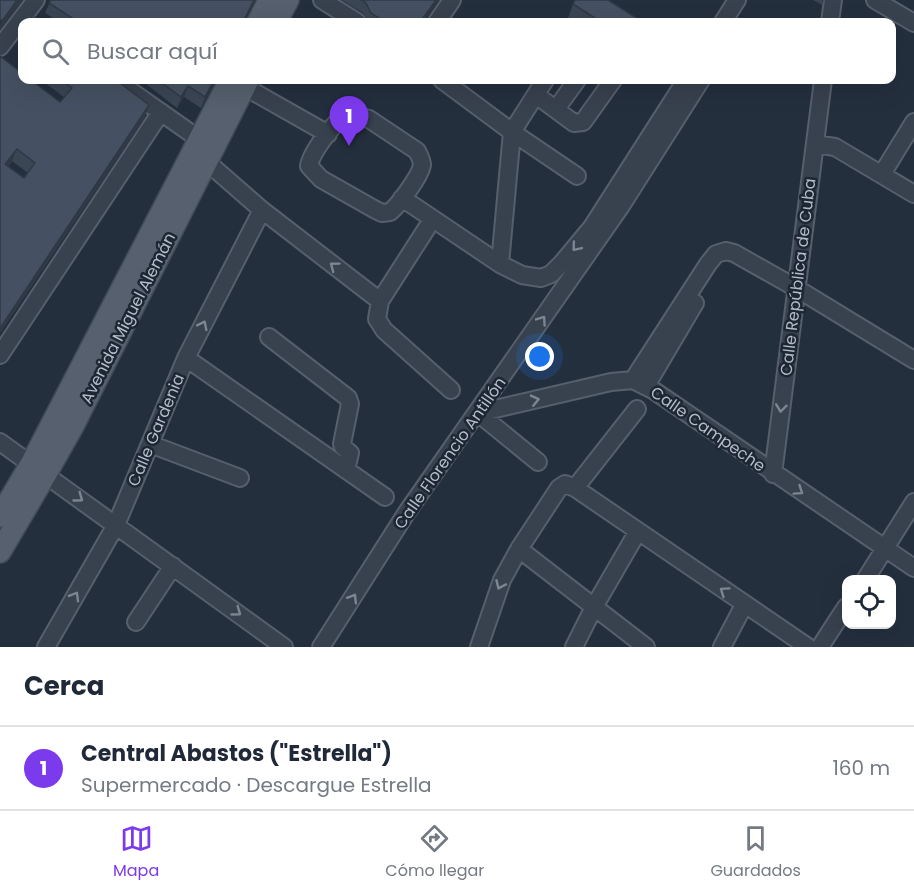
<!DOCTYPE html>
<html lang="es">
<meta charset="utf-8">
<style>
:root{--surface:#fff;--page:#f2f2f3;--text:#1f2937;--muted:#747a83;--line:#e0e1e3;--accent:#7c3aed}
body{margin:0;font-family:Poppins,sans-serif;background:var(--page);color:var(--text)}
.controls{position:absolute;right:18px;bottom:18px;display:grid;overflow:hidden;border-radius:12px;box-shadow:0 6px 24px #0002}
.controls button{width:54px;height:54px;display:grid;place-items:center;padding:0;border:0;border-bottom:2px solid var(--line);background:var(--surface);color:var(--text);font:30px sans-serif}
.you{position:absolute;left:540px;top:357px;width:21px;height:21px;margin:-15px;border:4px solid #fff;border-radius:50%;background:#1a73e8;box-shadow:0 0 0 9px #1a73e833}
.badge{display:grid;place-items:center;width:39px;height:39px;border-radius:50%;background:var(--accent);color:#fff;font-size:20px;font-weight:700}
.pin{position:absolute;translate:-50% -50px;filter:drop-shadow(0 2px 3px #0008)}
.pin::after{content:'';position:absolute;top:32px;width:21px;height:18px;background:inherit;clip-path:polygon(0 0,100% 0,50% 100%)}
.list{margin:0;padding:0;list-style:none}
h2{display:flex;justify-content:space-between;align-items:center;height:78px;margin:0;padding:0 24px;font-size:26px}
h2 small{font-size:20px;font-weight:400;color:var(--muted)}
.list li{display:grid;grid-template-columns:39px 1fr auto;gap:18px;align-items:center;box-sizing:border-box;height:84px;padding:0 24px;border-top:2px solid var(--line)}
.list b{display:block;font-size:22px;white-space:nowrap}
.list p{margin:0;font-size:20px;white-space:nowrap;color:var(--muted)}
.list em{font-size:20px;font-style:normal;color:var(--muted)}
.icon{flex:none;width:33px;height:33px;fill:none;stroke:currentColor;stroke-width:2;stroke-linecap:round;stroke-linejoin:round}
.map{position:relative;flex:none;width:914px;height:647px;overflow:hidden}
.search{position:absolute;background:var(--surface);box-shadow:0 6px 24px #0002;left:18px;right:18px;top:18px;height:66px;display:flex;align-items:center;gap:15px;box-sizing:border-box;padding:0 21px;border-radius:12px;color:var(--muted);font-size:22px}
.sheet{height:162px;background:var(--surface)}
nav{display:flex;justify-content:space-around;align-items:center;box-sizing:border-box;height:84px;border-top:2px solid var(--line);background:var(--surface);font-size:16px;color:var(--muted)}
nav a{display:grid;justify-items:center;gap:3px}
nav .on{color:var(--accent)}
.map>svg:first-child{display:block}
</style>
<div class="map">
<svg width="914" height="647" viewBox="0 0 914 647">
<rect width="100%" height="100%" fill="#242f3e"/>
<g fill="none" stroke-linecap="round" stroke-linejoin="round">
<defs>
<path id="minor" d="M 322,0 L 357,22
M 875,0 L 914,23
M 437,22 L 452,0
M 723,22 L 737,0
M 830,22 L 833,0
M 0,47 L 36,0
M 115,80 L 199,139
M 442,80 L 512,132 L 577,176
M 245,87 L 328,134
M 536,95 L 574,123 L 583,122 L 613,80
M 556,109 L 577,80
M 349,114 L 369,119 L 417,151 C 419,155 422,160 422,165 C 420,176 399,205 390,212 L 382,213 L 374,209 L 321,179 L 309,166 C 311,153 336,118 349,114 Z
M 815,144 L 835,147 L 914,194
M 199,155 L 262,210 L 380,301
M 882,174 L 914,122
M 402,198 L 500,264 L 522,275 L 541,278 L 551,274 L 562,263 L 592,227 L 686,80
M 432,220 L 380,301 L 377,319 L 384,330 L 451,390
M 726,251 L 734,253 L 796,288 L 914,360
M 500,264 L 512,132 L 545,80
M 269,337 L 348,398 L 350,404 L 342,444 L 343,447 L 350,453 L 346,470
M 0,355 L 161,112
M 186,358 L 385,497
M 633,380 L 708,264 L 716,254 L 726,251
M 646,386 L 695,303
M 478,413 L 611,382 L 633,380 L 653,390 L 914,568
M 478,413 L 538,462
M 0,442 L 284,647
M 150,444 L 240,478
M 773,474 L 823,80
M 575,488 L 637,409
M 519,549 L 646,647
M 865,580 L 914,502
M 136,622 L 173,566
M 46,647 L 116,525 L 186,358 L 262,210
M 321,647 L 407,512 L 621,206 L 701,80
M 479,647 L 502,580 L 519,549 L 559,488 L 565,484 L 575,488 L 808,647
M 574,647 L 594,607 L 638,531
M 722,647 L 744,605
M 820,647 L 846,607"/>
<path id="major" d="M 258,22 L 269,0
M 276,22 L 288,0
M 0,516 L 31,464 L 230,80
M 0,552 L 46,474 L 73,426 L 248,80"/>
</defs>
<use href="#minor" stroke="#565f6c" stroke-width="20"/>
<use href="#major" stroke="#414a57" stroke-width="24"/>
<use href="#minor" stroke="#38414e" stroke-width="16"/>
<use href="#major" stroke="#56606e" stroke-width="21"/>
</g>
<path fill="#3b4654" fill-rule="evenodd" d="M 51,0 L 256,0 L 244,22 L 59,22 L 45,13 Z
M 342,0 L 439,0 L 423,22 L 368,22 L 363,13 Z
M 813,0 L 824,0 L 822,5 Z
M 573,4 L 643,22 L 575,22 L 568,18 Z
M 0,56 L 60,102 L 64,97 L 41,80 L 116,80 L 145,117 L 0,333 ZM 12,161 L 28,173 L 24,178 L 8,167 Z
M 141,80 L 216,80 L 201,108 L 184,97 L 177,108 Z"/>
<path fill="#303945" d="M 17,0 L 23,0 L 0,30 L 0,25 L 2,21 Z
M 254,0 L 256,0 L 244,22 L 243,22 Z
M 436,0 L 439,0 L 423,22 L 420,22 Z
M 214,80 L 216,80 L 201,108 L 205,97 Z
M 188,86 L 184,97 L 177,108 L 181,97 Z
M 149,105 L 145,117 L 0,333 L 0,328 Z
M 17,149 L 12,161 L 1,177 L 5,164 Z"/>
<path fill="#455162" stroke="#303945" stroke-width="1.5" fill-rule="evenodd" d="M 0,0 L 17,0 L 2,21 L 0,19 Z
M 51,0 L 254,0 L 243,22 L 78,22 L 49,3 Z
M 361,0 L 436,0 L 420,22 L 385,22 L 371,13 L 366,3 Z
M 575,0 L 608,0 L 643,22 L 601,22 L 573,4 Z
M 35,17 L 42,22 L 30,22 Z
M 0,56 L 22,73 L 22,80 L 31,80 L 60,102 L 72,88 L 61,80 L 116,80 L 149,105 L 0,328 ZM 17,149 L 35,163 L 24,178 L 5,164 Z
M 158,80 L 214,80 L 205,97 L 188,86 L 181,97 Z"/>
<defs><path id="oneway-chevron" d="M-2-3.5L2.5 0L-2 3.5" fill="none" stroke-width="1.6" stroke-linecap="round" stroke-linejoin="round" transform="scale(1.5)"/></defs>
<g stroke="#7c8592">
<use href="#oneway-chevron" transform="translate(576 247) rotate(130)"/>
<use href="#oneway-chevron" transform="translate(334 266) rotate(-143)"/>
<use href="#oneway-chevron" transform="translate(542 320) rotate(-55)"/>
<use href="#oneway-chevron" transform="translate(203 325) rotate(-63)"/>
<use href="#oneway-chevron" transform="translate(535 400) rotate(-13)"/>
<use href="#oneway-chevron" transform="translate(781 408) rotate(97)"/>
<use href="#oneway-chevron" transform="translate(799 491) rotate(34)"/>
<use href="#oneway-chevron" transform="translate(79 498) rotate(36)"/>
<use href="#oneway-chevron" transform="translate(500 585) rotate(114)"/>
<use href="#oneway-chevron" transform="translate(724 591) rotate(-145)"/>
<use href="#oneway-chevron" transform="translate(75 596) rotate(-60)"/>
<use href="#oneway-chevron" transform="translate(353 598) rotate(-58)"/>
<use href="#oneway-chevron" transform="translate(237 612) rotate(36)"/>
</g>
<g text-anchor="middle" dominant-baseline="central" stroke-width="5" stroke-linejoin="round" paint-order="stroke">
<g font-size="16" fill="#b4bcc9" stroke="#1d2633">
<text transform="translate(798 277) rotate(-83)">Calle República de Cuba</text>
<text transform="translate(128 318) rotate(-63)">Avenida Miguel Alemán</text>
<text transform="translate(708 429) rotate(35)">Calle Campeche</text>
<text transform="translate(156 430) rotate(-67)">Calle Gardenia</text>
<text transform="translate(450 453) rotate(-55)">Calle Florencio Antillón</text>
</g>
</g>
</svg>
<div class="controls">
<button><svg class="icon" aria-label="locate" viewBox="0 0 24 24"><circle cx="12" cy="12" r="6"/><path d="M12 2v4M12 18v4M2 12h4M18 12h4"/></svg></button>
</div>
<div class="you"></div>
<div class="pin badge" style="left:349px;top:146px">1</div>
<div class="search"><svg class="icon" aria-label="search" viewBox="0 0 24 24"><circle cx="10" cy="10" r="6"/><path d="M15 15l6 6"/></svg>Buscar aquí</div>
</div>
<section class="sheet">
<h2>Cerca<small></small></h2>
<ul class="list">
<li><span class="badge">1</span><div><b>Central Abastos (&quot;Estrella&quot;)</b><p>Supermercado · Descargue Estrella</p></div><em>160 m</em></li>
</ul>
</section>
<nav>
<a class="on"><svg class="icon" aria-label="map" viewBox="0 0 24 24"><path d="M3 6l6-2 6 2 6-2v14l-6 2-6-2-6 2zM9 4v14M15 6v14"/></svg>Mapa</a>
<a><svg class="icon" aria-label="directions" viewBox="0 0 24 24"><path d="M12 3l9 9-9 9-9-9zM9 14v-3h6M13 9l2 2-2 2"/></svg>Cómo llegar</a>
<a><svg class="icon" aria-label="saved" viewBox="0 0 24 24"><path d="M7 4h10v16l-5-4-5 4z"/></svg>Guardados</a>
</nav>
